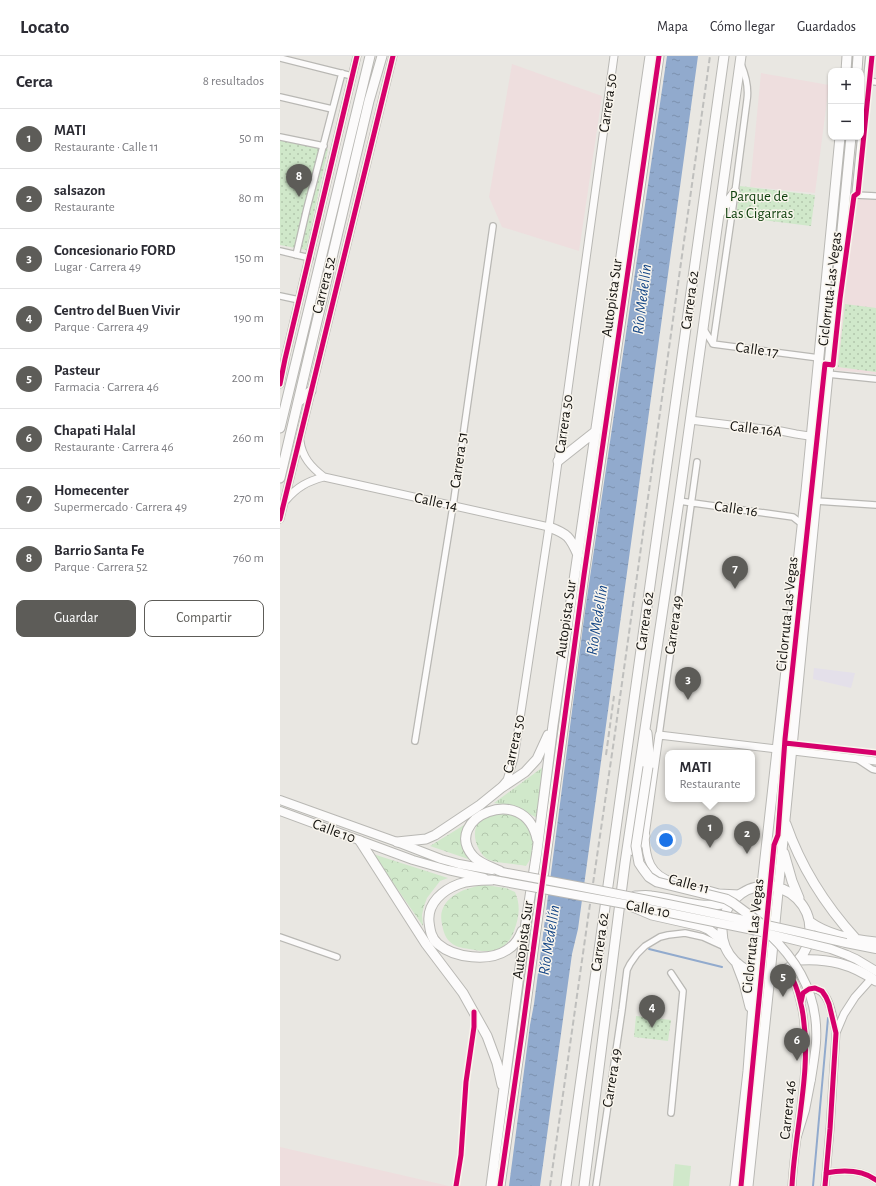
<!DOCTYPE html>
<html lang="es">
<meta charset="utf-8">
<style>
:root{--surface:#fff;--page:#f2f2f3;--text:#2b2b33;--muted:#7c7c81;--line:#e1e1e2;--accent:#5d5c58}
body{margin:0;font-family:"Alegreya Sans",sans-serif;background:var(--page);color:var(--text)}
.controls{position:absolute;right:12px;top:12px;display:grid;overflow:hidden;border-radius:8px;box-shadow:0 1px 3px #0004}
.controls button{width:36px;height:36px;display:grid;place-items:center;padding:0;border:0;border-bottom:1px solid var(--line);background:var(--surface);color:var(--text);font:20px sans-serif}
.you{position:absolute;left:386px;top:784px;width:14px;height:14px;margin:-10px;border:3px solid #fff;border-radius:50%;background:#1a73e8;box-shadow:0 0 0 6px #1a73e833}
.badge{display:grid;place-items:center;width:26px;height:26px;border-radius:50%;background:var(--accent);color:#fff;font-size:13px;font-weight:700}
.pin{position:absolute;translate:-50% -33px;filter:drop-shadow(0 1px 2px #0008)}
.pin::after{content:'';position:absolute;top:21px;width:14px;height:12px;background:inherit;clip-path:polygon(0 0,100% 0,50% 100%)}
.popup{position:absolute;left:385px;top:694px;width:90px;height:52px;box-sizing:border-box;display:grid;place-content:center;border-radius:8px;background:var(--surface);filter:drop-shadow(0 1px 3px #0005);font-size:13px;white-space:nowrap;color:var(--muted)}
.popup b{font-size:15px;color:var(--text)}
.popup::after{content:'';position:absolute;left:50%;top:100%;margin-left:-8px;border:8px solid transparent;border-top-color:var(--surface)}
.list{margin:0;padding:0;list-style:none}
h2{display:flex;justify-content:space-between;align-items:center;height:52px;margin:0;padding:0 16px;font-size:17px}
h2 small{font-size:13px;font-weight:400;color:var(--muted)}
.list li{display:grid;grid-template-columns:26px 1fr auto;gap:12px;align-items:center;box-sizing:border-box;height:60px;padding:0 16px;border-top:1px solid var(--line)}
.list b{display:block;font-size:15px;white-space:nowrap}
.list p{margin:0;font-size:13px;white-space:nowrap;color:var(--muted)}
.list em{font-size:13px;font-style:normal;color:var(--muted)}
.actions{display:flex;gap:8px;padding:12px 16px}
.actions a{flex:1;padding:9px 0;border:1px solid var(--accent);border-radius:8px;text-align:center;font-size:14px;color:var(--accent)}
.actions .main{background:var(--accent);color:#fff}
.map{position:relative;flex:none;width:596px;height:1130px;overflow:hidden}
header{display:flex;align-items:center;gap:24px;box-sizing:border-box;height:56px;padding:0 20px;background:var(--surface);border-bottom:1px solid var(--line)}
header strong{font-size:19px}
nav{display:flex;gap:22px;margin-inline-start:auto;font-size:14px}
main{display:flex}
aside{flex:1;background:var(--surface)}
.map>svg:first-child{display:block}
</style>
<header>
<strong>Locato</strong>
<nav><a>Mapa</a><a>Cómo llegar</a><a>Guardados</a></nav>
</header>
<main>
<aside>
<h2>Cerca<small>8 resultados</small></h2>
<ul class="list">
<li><span class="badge">1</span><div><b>MATI</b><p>Restaurante · Calle 11</p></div><em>50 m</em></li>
<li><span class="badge">2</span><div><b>salsazon</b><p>Restaurante</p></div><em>80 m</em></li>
<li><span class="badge">3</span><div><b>Concesionario FORD</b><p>Lugar · Carrera 49</p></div><em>150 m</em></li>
<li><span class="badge">4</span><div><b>Centro del Buen Vivir</b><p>Parque · Carrera 49</p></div><em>190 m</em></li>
<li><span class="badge">5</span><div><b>Pasteur</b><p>Farmacia · Carrera 46</p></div><em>200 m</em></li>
<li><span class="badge">6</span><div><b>Chapati Halal</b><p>Restaurante · Carrera 46</p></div><em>260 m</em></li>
<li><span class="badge">7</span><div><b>Homecenter</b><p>Supermercado · Carrera 49</p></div><em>270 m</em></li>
<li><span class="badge">8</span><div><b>Barrio Santa Fe</b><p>Parque · Carrera 52</p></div><em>760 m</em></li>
</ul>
<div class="actions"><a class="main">Guardar</a><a>Compartir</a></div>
</aside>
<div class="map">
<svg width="596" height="1130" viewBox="0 0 596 1130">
<defs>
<pattern id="grass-tufts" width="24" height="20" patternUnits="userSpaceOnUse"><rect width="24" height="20" fill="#d0e8ca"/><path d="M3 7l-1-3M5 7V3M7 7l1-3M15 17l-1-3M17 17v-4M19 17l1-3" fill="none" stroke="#b2c6ac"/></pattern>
<pattern id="forest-crowns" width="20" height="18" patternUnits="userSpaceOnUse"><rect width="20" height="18" fill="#d0e8ca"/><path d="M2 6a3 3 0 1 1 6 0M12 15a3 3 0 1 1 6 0" fill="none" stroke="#b2c6ac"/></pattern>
<pattern id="park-dots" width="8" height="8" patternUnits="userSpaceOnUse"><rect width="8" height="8" fill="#d0e8ca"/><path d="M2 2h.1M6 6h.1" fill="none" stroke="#b2c6ac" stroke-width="1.8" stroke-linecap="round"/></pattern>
<pattern id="water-ripples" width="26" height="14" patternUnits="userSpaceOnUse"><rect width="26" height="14" fill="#91aacd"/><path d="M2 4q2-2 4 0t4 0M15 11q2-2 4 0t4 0" fill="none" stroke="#7c91af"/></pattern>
</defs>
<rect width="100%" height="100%" fill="#e9e7e2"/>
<path fill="#eedede" d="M 232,8 L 322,40 L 299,195 L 222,171 L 209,141 Z
M 481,17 L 549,29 L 535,137 L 470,131 Z
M 575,142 L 596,144 L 596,318 L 555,314 Z
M 0,1091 L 169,1130 L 0,1130 Z"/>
<path fill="#e4e0ea" d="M 534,612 L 575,617 L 571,632 L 533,623 Z"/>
<path fill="url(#grass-tufts)" d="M 263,711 L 257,762 L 237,751 L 214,747 Z"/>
<path fill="url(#forest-crowns)" d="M 212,757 C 220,758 229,757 237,761 C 244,764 246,768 249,775 C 256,789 255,797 246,810 C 237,808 217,807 209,804 C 199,799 192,782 196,771 C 198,765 206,760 212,757 Z
M 184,769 L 184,779 L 194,805 L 150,790 Z
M 93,798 L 168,822 L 160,825 L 147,842 L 144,850 L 142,859 L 143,870 Z
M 205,829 L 226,832 L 235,836 C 241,850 239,861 234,875 C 226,897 209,897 189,893 C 182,892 175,891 169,885 C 165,881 163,874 162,868 C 156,843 184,831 205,829 Z"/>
<path fill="url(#park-dots)" d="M 0,83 L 48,93 L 26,194 L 0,189 Z
M 460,130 L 535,139 L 531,170 L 456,161 Z
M 565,248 L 596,252 L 596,316 L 558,311 Z
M 356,960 L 391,964 L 388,985 L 354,981 Z"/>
<path fill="#d0e8ca" d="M 395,1108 L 411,1110 L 409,1130 L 393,1130 Z"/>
<path fill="url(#water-ripples)" d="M 387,0 L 418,0 L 298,873 L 292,898 L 260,1130 L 229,1130 L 250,969 L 254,948 L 305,555 Z"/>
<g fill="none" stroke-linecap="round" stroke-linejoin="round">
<path stroke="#91aacd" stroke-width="2" d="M 369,893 L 442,911
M 533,1130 L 548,962"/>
<defs>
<path id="minor" d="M 589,0 L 575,139 L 596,140
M 0,2 L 72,20
M 581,24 L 596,26
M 0,41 L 52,53
M 0,81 L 44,90
M 0,195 L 30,202
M 16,199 L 27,152 L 62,17
M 0,240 L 19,244
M 423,272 L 433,288 L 539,302
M 433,288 L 455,136 L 467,44 C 469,31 466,20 461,8
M 538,317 L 596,323
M 399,445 L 513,461 L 522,468
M 536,445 L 596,449
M 379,679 L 417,406
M 135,685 L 173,450 L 213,170
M 577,703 L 592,713 L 596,714
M 0,881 L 57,901
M 391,1057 L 403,935 L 391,917
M 546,1117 C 562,1114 582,1114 596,1124
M 316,1130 L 342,954 L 347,914 L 350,908 L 357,898 L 365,890 L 380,881 L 388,879 L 405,877 L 423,881 L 445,891"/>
<path id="tertiary" d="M 0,328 L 5,303 L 77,0
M 410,364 L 501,375 L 516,378 L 542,382
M 20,385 C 22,401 31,411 44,421 L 269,471
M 6,444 C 17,431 28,425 44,421
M 0,463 L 113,0
M 222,730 L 227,724 L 234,702 L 269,471 L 334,0
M 394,826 C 370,819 366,803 365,780 L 379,679 L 596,705
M 425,833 L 439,837 L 459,838
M 505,914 C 508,918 512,922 514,926 C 518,934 520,944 522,953 C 533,1012 515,1071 512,1130
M 521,946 C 523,939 524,934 532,933 C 550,931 553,964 556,976
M 545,1130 L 550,1073 L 556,977 L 564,958 L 575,941 L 592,922"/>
<path id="secondary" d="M 0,744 L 117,786 L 161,803 L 179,808 L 212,814
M 0,755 L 133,804 L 168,814 L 204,822
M 566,887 L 596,893
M 567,899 L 576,903 L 596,915
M 517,1080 L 525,1054 L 531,1023"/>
<path id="primary" d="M 566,15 L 567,0
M 577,15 L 578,0
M 18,346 L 31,335
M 0,372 L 90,0
M 0,422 L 89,45 L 102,0
M 506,768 C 521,811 545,849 576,883
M 504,797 L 512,825 L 519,842
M442 874a44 44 0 1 1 88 0a44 44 0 1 1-88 0Z
M 355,840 C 361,840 366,839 371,840 C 400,843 423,856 452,845
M 353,851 L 372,859 L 421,870 L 428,873 L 442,884
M 530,866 C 548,879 574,884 596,886
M 519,904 C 548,902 572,908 596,925
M 456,906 L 464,927 L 470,951
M 455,1130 L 468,1015 L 482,829 L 526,435 L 560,81
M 468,1130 L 489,929 L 571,81"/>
<path id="trunk" d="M 439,158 L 455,136
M 278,405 L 316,375
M 269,471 C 288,478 290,481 298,499
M 367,677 L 369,698 L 368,711
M 80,785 L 146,888 L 183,937 L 207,980 L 217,1007 L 222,1029
M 117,786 L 146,783 L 155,779 L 200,749 L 221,732 L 245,716 L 257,703 L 268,679
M 354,795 L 365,780
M 220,815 C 212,811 200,808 193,800 C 161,763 244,725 257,783
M 212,824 C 201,824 189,824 179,828 C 163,834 147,847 149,866 C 150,874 151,882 158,888 C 174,902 209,906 227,894 C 234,890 239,883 242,875
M 211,1130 L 246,866 L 257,795 L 273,669 L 370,0
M 220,1130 L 242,977 L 304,519 L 379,0
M 286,1130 L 444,0
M 304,1130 L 345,807 L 399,445 L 461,0"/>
</defs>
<use href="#minor" stroke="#b9b8b4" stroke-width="8"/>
<use href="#tertiary" stroke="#b9b8b4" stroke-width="9"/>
<use href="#secondary" stroke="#b9b8b4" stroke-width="10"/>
<use href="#primary" stroke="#b9b8b4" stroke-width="11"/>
<use href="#trunk" stroke="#b9b8b4" stroke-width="11"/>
<use href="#minor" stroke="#fcfbfb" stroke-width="5.5"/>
<use href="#tertiary" stroke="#fcfbfb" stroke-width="7"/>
<use href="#secondary" stroke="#fcfbfb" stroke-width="8"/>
<use href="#primary" stroke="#fcfbfb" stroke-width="9"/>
<use href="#trunk" stroke="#fcfbfb" stroke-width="9"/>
<path stroke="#bfbfbd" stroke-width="2" stroke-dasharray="6 3" stroke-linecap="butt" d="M 326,699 L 334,640
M 270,1130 L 309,855 L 334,684 L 430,0"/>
<defs>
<path id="secondary-bridge" d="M 222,816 C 337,837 452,860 566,887
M 214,824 L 350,849 L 473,874 L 551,893 L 567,899
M 489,878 C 521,908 539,943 536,987 C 535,999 533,1011 531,1023"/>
<path id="trunk-bridge" d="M 368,711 L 356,790 L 359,807 L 363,813 L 369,821 L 377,826 L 446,843 L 453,847 L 480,867"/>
</defs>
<use href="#secondary-bridge" stroke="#b9b8b4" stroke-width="10" stroke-linecap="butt"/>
<use href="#trunk-bridge" stroke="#b9b8b4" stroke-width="11" stroke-linecap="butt"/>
<use href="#secondary-bridge" stroke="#fcfbfb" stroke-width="8"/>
<use href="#trunk-bridge" stroke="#fcfbfb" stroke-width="9"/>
<defs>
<path id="cycleway" d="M 0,328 L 5,303 L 77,0
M 0,463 L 113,0
M 505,687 L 596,697
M 505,914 C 508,918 512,922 514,926 C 518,934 520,944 522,953 C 533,1012 515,1071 512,1130
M 521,946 L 523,937 L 529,933 L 535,932 L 542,935 L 546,941 L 549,948 L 556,977 L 550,1073 L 545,1130
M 546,1117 C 562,1114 582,1114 596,1124
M 176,1130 L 181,1099 L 186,1026 L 194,971 L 194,956
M 220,1130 L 242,977 L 304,519 L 379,0
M 461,1130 L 494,789 L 498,779 L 505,683 L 545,308 L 553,309 L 560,243 L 574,140 L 578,137 L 592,0"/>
</defs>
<use href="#cycleway" stroke="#f9f5ed" stroke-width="8"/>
<use href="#cycleway" stroke="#d6006c" stroke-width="5"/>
</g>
<g text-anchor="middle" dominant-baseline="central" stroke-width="3" stroke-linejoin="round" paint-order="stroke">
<g font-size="15" fill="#12110e" stroke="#f9f5ed">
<text transform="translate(328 47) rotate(-82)">Carrera 50</text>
<text transform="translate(44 229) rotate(-76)">Carrera 52</text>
<text transform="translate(550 233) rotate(-83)">Ciclorruta Las Vegas</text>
<text transform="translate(332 242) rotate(-82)">Autopista Sur</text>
<text transform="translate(410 244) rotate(-82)">Carrera 62</text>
<text transform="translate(477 294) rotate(8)">Calle 17</text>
<text transform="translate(284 368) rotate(-82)">Carrera 50</text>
<text transform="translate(476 373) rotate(7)">Calle 16A</text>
<text transform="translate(179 404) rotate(-82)">Carrera 51</text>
<text transform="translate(156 446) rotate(12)">Calle 14</text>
<text transform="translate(456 453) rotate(8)">Calle 16</text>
<text transform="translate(507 558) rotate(-84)">Ciclorruta Las Vegas</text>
<text transform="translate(286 563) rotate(-82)">Autopista Sur</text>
<text transform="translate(365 565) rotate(-82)">Carrera 62</text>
<text transform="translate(394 569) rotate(-82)">Carrera 49</text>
<text transform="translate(234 688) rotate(-78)">Carrera 50</text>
<text transform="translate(54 775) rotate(20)">Calle 10</text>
<text transform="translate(409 828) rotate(15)">Calle 11</text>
<text transform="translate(368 853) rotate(11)">Calle 10</text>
<text transform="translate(473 880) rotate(-84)">Ciclorruta Las Vegas</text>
<text transform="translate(243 884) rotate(-82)">Autopista Sur</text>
<text transform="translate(320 886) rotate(-82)">Carrera 62</text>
<text transform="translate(332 1022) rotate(-81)">Carrera 49</text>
<text transform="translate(508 1054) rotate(-84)">Carrera 46</text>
</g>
<g font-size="15" fill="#0e3f0c" stroke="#f9f5ed">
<text x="479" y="140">Parque de<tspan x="479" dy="17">Las Cigarras</tspan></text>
</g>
<g font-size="16" font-style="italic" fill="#154787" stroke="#f9f5ed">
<text transform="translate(362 243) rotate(-83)">Río Medellín</text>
<text transform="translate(317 564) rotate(-81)">Río Medellín</text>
<text transform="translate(269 884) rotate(-81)">Río Medellín</text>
</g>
</g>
</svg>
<div class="controls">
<button>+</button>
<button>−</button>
</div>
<div class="you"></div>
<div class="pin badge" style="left:430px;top:792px">1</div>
<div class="popup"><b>MATI</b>Restaurante</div>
<div class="pin badge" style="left:467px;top:798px">2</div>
<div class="pin badge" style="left:408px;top:644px">3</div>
<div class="pin badge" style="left:372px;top:972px">4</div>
<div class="pin badge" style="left:503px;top:941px">5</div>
<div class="pin badge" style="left:517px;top:1005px">6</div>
<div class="pin badge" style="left:455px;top:533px">7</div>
<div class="pin badge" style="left:19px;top:141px">8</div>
</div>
</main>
